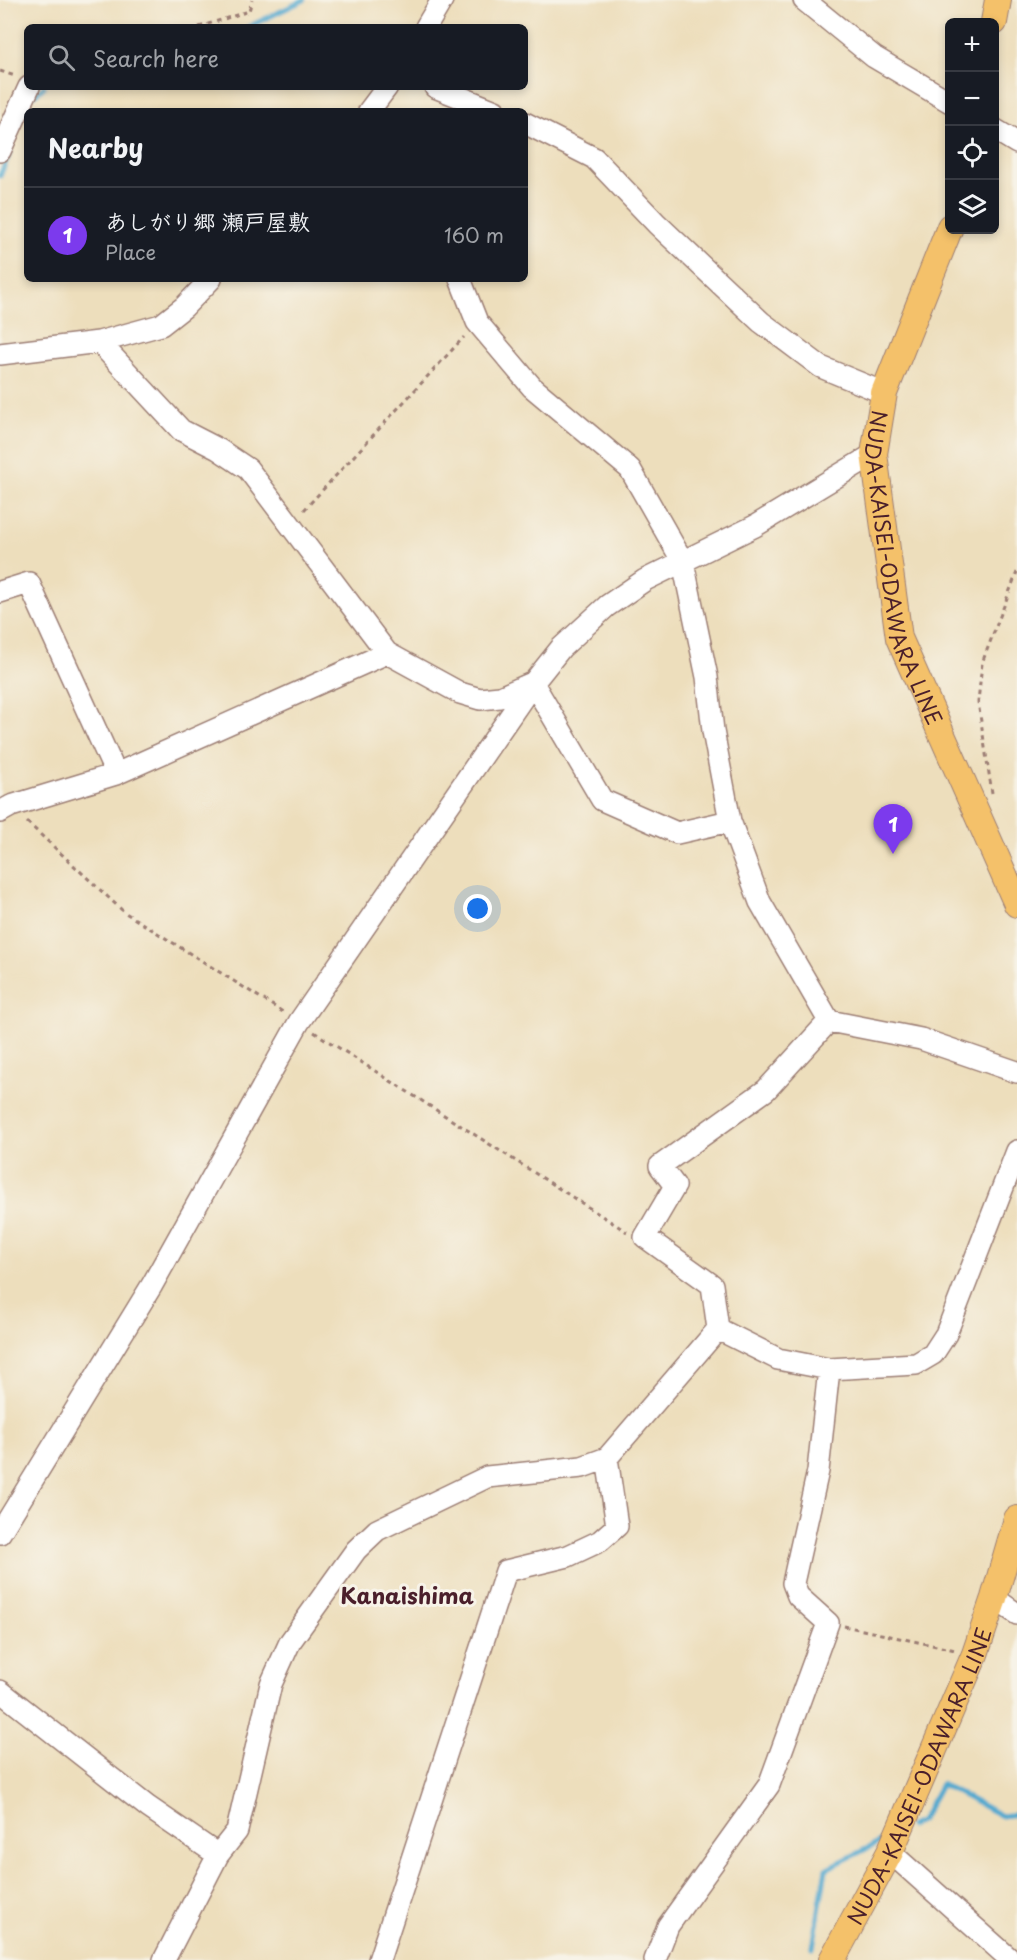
<!DOCTYPE html>
<meta charset="utf-8">
<style>
:root{--surface:#171b24;--page:#242831;--text:#f1f3f6;--muted:#9ea1a6;--line:#363941;--accent:#7c3aed}
body{margin:0;font-family:"Playpen Sans","Klee One",sans-serif;background:var(--page);color:var(--text)}
.controls{position:absolute;right:18px;top:18px;display:grid;overflow:hidden;border-radius:9px;box-shadow:0 3px 9px #0003}
.controls button{width:54px;height:54px;display:grid;place-items:center;padding:0;border:0;border-bottom:2px solid var(--line);background:var(--surface);color:var(--text);font:30px sans-serif}
.you{position:absolute;left:478px;top:909px;width:21px;height:21px;margin:-15px;border:4px solid #fff;border-radius:50%;background:#1a73e8;box-shadow:0 0 0 9px #1a73e833}
.badge{display:grid;place-items:center;width:39px;height:39px;border-radius:50%;background:var(--accent);color:#fff;font-size:20px;font-weight:700}
.pin{position:absolute;translate:-50% -50px;filter:drop-shadow(0 2px 3px #0008)}
.pin::after{content:'';position:absolute;top:32px;width:21px;height:18px;background:inherit;clip-path:polygon(0 0,100% 0,50% 100%)}
.list{margin:0;padding:0;list-style:none}
h2{display:flex;justify-content:space-between;align-items:center;height:78px;margin:0;padding:0 24px;font-size:26px}
h2 small{font-size:20px;font-weight:400;color:var(--muted)}
.list li{display:grid;grid-template-columns:39px 1fr auto;gap:18px;align-items:center;box-sizing:border-box;height:96px;padding:0 24px;border-top:2px solid var(--line)}
.list b{display:block;font-size:22px;white-space:nowrap}
.list p{margin:0;font-size:20px;white-space:nowrap;color:var(--muted)}
.list em{font-size:20px;font-style:normal;color:var(--muted)}
.icon{flex:none;width:33px;height:33px;fill:none;stroke:currentColor;stroke-width:2;stroke-linecap:round;stroke-linejoin:round}
.map{position:relative;flex:none;width:1017px;height:1960px;overflow:hidden}
.search{position:absolute;background:var(--surface);box-shadow:0 3px 9px #0003;left:24px;top:24px;width:504px;height:66px;display:flex;align-items:center;gap:15px;box-sizing:border-box;padding:0 21px;border-radius:9px;color:var(--muted);font-size:22px}
.panel{position:absolute;background:var(--surface);box-shadow:0 3px 9px #0003;left:24px;top:108px;width:504px;height:174px;border-radius:9px}
.map>svg:first-child{display:block}
</style>
<div class="map">
<svg width="1017" height="1960" viewBox="0 0 1017 1960">
<rect width="100%" height="100%" fill="#f7f3e8"/>
<filter id="ink" filterUnits="userSpaceOnUse"><feTurbulence type="fractalNoise" baseFrequency=".0167" numOctaves="2"/><feDisplacementMap in="SourceGraphic" scale="12" xChannelSelector="R" yChannelSelector="G"/><feConvolveMatrix kernelMatrix="1 2 1 2 8 2 1 2 1" color-interpolation-filters="sRGB"/></filter>
<filter id="wash" filterUnits="userSpaceOnUse"><feTurbulence type="fractalNoise" baseFrequency=".008" numOctaves="4" result="noise"/><feDisplacementMap in="SourceGraphic" scale="24" xChannelSelector="R" yChannelSelector="G"/><feGaussianBlur stdDeviation="1.35" result="paint"/><feColorMatrix in="noise" values="0 0 0 0 0 0 0 0 0 0 0 0 0 0 0 0 0 1.4 0 .05"/><feComposite in="paint" operator="in"/></filter>
<g filter="url(#wash)">
<rect width="100%" height="100%" fill="#eddebc"/>
<g fill="none" stroke-linecap="round" stroke-linejoin="round">
<path stroke="#52a9cf" stroke-width="5" d="M 248,27 L 304,0
M 35,95 L 44,87
M 0,176 L 10,152
M 910,1826 L 921,1821 L 941,1784 L 1002,1816 L 1017,1814
M 813,1947 L 826,1869 L 886,1839"/>
</g>
</g>
<g filter="url(#ink)">
<g fill="none" stroke-linecap="round" stroke-linejoin="round">
<defs>
<path id="minor" d="M 804,0 L 874,57 L 950,102
M 426,27 L 442,0
M 435,87 L 495,111
M 369,111 L 387,87
M 525,123 L 594,158 L 657,224 L 761,322 L 821,367 L 884,393
M 994,129 L 1017,143
M 0,151 L 29,87
M 460,279 L 477,322 L 532,387 L 630,469 L 683,562 L 707,677 L 713,731 L 730,821
M 99,342 L 181,430 L 218,449 L 248,469 L 387,653 L 460,693 L 480,699 L 500,697 L 532,683
M 0,354 L 99,342 L 161,325 L 184,307 L 211,279
M 0,592 L 29,583 L 116,774
M 533,683 L 602,800 L 677,833 L 730,821 L 760,902 L 829,1021 L 921,1039 L 1017,1072
M 0,812 L 11,806 L 116,774 L 387,653
M 718,1329 L 778,1359 L 829,1369 L 916,1364 L 933,1354 L 946,1334 L 1017,1151
M 0,1533 L 152,1285 L 299,1022 L 533,683 L 561,648 L 607,606 L 645,580 L 755,526 L 874,454
M 994,1598 L 1017,1614
M 0,1691 L 148,1807 L 218,1855
M 890,1852 L 1011,1960
M 164,1960 L 218,1855 L 237,1831 L 271,1684 L 290,1642 L 356,1550 L 377,1530 L 487,1477 L 582,1467 L 607,1458 L 718,1329 L 712,1285 L 645,1237 L 675,1186 L 660,1166 L 766,1090 L 829,1021
M 379,1960 L 506,1571 L 568,1556 L 600,1541 L 617,1526 L 607,1458
M 655,1960 L 668,1926 L 769,1785 L 828,1623 L 798,1596 L 793,1583 L 818,1471 L 829,1369"/>
<g id="major">
<path d="M 994,22 L 998,0"/>
<path id="s1" d="M 950,227 L 884,393 L 874,454 L 899,638 L 1017,904"/>
<path id="s2" d="M 832,1960 L 890,1852 L 975,1654 L 994,1598 L 1017,1519"/>
</g>
</defs>
<use href="#minor" stroke="#9c7e74" stroke-width="24"/>
<use href="#major" stroke="#9c7e74" stroke-width="28"/>
<path stroke="#9c7e74" stroke-width="3" stroke-dasharray="4.5 4.5" stroke-linecap="butt" d="M 199,27 L 249,11 L 252,0
M 0,71 L 15,76
M 304,510 L 464,337
M 992,793 L 978,702 L 982,663 L 1017,572
M 27,822 L 124,912 L 283,1012
M 314,1032 L 627,1232
M 844,1626 L 955,1650"/>
<use href="#minor" stroke="#fff" stroke-width="21"/>
<use href="#major" stroke="#f4c16a" stroke-width="26"/>
</g>
</g>
<g text-anchor="middle" dominant-baseline="central" stroke-width="6" stroke-linejoin="round" paint-order="stroke">
<g font-size="21" fill="#4a1f2b" stroke="#f7f3e8">
<text stroke="none"><textPath href="#s1" startOffset="358">NUDA-KAISEI-ODAWARA LINE</textPath></text>
<text stroke="none"><textPath href="#s2" startOffset="204">NUDA-KAISEI-ODAWARA LINE</textPath></text>
</g>
<g font-size="22" font-weight="bold" fill="#4a1f2b" stroke="#f7f3e8">
<text x="407" y="1594">Kanaishima</text>
</g>
</g>
</svg>
<div class="controls">
<button>+</button>
<button>−</button>
<button><svg class="icon" aria-label="locate" viewBox="0 0 24 24"><circle cx="12" cy="12" r="6"/><path d="M12 2v4M12 18v4M2 12h4M18 12h4"/></svg></button>
<button><svg class="icon" aria-label="layers" viewBox="0 0 24 24"><path d="M12 4l9 5-9 5-9-5zM3 14l9 5 9-5"/></svg></button>
</div>
<div class="you"></div>
<div class="pin badge" style="left:893px;top:854px">1</div>
<div class="search"><svg class="icon" aria-label="search" viewBox="0 0 24 24"><circle cx="10" cy="10" r="6"/><path d="M15 15l6 6"/></svg>Search here</div>
<section class="panel">
<h2>Nearby<small></small></h2>
<ul class="list">
<li><span class="badge">1</span><div><b>あしがり郷 瀬戸屋敷</b><p>Place</p></div><em>160 m</em></li>
</ul>
</section>
</div>
